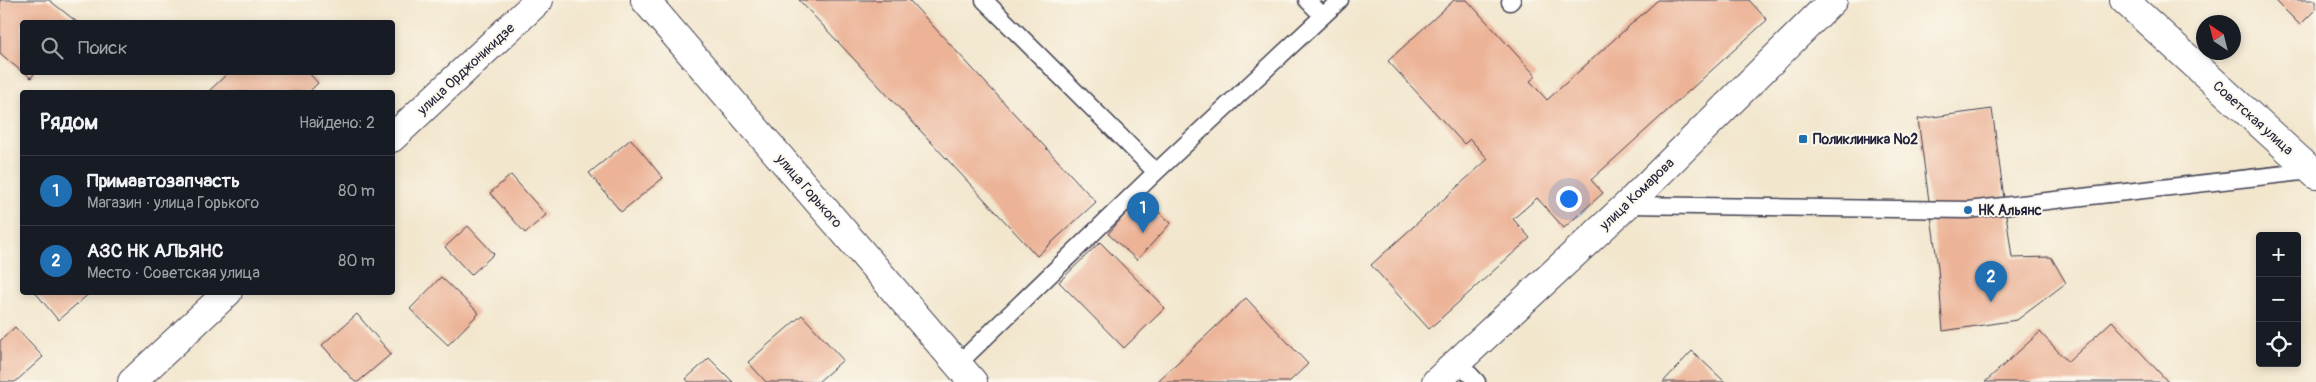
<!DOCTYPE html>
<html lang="ru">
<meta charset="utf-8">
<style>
:root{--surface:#171b24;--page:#242831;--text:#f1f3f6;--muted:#9ea1a6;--line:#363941;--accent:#1f6fb2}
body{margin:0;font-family:Pangolin,sans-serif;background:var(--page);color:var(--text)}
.controls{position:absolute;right:15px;bottom:15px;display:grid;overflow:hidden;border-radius:5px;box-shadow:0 2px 8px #0003}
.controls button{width:45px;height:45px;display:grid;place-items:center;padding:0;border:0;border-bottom:1px solid var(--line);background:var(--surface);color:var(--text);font:25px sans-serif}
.compass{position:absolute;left:2196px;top:15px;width:45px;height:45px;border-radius:50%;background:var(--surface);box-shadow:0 2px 8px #0003;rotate:325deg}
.you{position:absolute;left:1568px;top:198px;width:18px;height:18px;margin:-12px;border:4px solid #fff;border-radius:50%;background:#1a73e8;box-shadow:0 0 0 8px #1a73e833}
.badge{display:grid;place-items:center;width:32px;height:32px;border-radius:50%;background:var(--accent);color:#fff;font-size:16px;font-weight:700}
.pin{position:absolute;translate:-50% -41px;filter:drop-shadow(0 1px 2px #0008)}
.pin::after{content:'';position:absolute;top:26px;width:18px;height:15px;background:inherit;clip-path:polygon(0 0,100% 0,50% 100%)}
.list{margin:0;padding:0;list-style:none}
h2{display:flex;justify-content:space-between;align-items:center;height:65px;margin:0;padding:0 20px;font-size:21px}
h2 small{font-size:16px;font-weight:400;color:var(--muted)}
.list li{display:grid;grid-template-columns:32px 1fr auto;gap:15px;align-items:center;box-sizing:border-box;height:70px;padding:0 20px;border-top:1px solid var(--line)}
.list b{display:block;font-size:19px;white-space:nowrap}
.list p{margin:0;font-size:16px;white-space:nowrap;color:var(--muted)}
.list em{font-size:16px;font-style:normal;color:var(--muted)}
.icon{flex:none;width:28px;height:28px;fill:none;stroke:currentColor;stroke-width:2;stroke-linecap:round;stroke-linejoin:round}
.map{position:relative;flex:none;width:2316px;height:382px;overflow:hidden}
.search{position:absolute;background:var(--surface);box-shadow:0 2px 8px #0003;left:20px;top:20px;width:375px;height:55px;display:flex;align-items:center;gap:12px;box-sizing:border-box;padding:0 18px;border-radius:5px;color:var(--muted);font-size:19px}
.panel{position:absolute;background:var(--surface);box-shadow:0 2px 8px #0003;left:20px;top:90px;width:375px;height:205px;border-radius:5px}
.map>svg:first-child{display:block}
</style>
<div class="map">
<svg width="2316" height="382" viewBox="0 0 2316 382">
<rect width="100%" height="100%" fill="#fbf7ec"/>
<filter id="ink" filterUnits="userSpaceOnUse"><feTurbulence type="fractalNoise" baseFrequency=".02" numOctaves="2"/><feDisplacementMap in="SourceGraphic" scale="10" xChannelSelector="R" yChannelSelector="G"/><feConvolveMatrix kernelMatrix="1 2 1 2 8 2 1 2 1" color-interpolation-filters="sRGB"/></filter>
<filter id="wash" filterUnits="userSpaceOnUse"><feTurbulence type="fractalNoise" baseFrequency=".0096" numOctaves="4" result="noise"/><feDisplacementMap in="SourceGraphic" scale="20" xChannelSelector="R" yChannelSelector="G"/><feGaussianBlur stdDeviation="1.12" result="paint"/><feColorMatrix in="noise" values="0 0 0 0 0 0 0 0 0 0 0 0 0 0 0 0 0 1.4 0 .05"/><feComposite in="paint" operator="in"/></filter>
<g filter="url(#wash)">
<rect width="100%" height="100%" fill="#f2e6cd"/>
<g id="blocks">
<path fill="#ecb397" d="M 0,0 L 49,0 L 77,22 L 22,22 L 22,72 L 0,53 Z
M 799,0 L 909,0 L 1096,202 L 1037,256 Z
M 1454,0 L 1467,0 L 1536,76 L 1530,81 L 1547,100 L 1658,0 L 1749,0 L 1767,20 L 1591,180 L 1603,193 L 1564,228 L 1537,198 L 1513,219 L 1530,238 L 1429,329 L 1371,265 L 1488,159 L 1470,139 L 1464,144 L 1388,61 Z
M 2275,0 L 2316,0 L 2316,9 L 2300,25 Z
M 24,72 L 35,72 L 31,78 Z
M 229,72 L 308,72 L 318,83 L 309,92 L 208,92 Z
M 1992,109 L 2012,258 L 2051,257 L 2066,283 L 2017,320 L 1943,331 L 1938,268 L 1918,119 Z
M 631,139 L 663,178 L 621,212 L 589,173 Z
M 511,175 L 546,215 L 525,233 L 490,193 Z
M 1141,196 L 1171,223 L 1137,260 L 1108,234 Z
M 468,226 L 494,254 L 471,275 L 445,247 Z
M 1100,242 L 1165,308 L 1124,348 L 1059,282 Z
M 441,277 L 479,313 L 448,345 L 410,309 Z
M 35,292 L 91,292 L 58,320 Z
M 1246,298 L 1308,364 L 1289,382 L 1159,382 L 1158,381 Z
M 357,314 L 391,354 L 358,382 L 355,382 L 322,345 Z
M 802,315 L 843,360 L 818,382 L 766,382 L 748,362 Z
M 2112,321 L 2168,382 L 1985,382 L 2040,332 L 2068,362 Z
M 15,327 L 43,357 L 15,382 L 0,382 L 0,341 Z
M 1692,351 L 1725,382 L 1663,382 Z
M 709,358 L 733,382 L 689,382 L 686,379 Z"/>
</g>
</g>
<g filter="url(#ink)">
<use href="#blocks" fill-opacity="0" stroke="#413f51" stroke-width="1"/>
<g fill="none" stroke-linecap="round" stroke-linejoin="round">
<defs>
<path id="service" d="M 984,0 L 1156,172
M 1307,0 L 1323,16
M 1510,2 L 1512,0
M 1627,205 L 1968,210 L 2311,171
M 1458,362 L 1477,382
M 958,364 L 1156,172 L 1340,0"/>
<path id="minor" d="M 645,0 L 973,382
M 392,138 L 539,0
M 132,382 L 228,292"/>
<path id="secondary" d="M 2124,0 L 2316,175"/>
<path id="trunk" d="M 1436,382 L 1627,205 L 1833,0"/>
</defs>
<use href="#service" stroke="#413f51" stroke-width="19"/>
<use href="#minor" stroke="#413f51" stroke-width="30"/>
<use href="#secondary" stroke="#413f51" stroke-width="30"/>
<use href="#trunk" stroke="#413f51" stroke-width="30"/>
<use href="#service" stroke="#fff" stroke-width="16"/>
<use href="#minor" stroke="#fff" stroke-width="28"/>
<use href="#secondary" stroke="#fff" stroke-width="28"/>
<use href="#trunk" stroke="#fff" stroke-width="28"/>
</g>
</g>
<g fill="#1f6fb2" stroke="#fbf7ec" stroke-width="2">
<rect x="1798" y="134" width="10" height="10" rx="2.5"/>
<circle cx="1968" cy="210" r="5"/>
</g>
<g text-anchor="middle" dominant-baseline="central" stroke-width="4" stroke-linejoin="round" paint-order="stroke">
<g font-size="14" fill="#22223b" stroke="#fbf7ec">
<text transform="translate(466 69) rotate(-43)">улица Орджоникидзе</text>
<text transform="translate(2253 118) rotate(42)">Советская улица</text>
<text transform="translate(809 191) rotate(49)">улица Горького</text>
<text transform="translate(1637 194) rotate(-44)">улица Комарова</text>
</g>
<g font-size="14" font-weight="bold" fill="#22223b" stroke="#fbf7ec" text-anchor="start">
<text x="1813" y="139">Поликлиника №2</text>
<text x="1978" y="210">НК Альянс</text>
</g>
</g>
</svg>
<div class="controls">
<button>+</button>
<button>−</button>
<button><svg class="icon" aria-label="locate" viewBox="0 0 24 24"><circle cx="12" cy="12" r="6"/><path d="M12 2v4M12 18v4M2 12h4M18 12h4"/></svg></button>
</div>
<svg class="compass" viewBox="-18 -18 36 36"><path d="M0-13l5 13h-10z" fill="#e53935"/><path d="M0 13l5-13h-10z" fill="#9ea1a6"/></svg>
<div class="you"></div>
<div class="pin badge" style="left:1143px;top:233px">1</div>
<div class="pin badge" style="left:1991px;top:302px">2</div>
<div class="search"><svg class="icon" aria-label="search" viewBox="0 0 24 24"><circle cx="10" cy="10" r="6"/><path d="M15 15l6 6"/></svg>Поиск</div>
<section class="panel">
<h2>Рядом<small>Найдено: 2</small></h2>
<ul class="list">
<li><span class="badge">1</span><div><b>Примавтозапчасть</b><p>Магазин · улица Горького</p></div><em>80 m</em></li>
<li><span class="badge">2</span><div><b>АЗС НК АЛЬЯНС</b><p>Место · Советская улица</p></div><em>80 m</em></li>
</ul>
</section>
</div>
